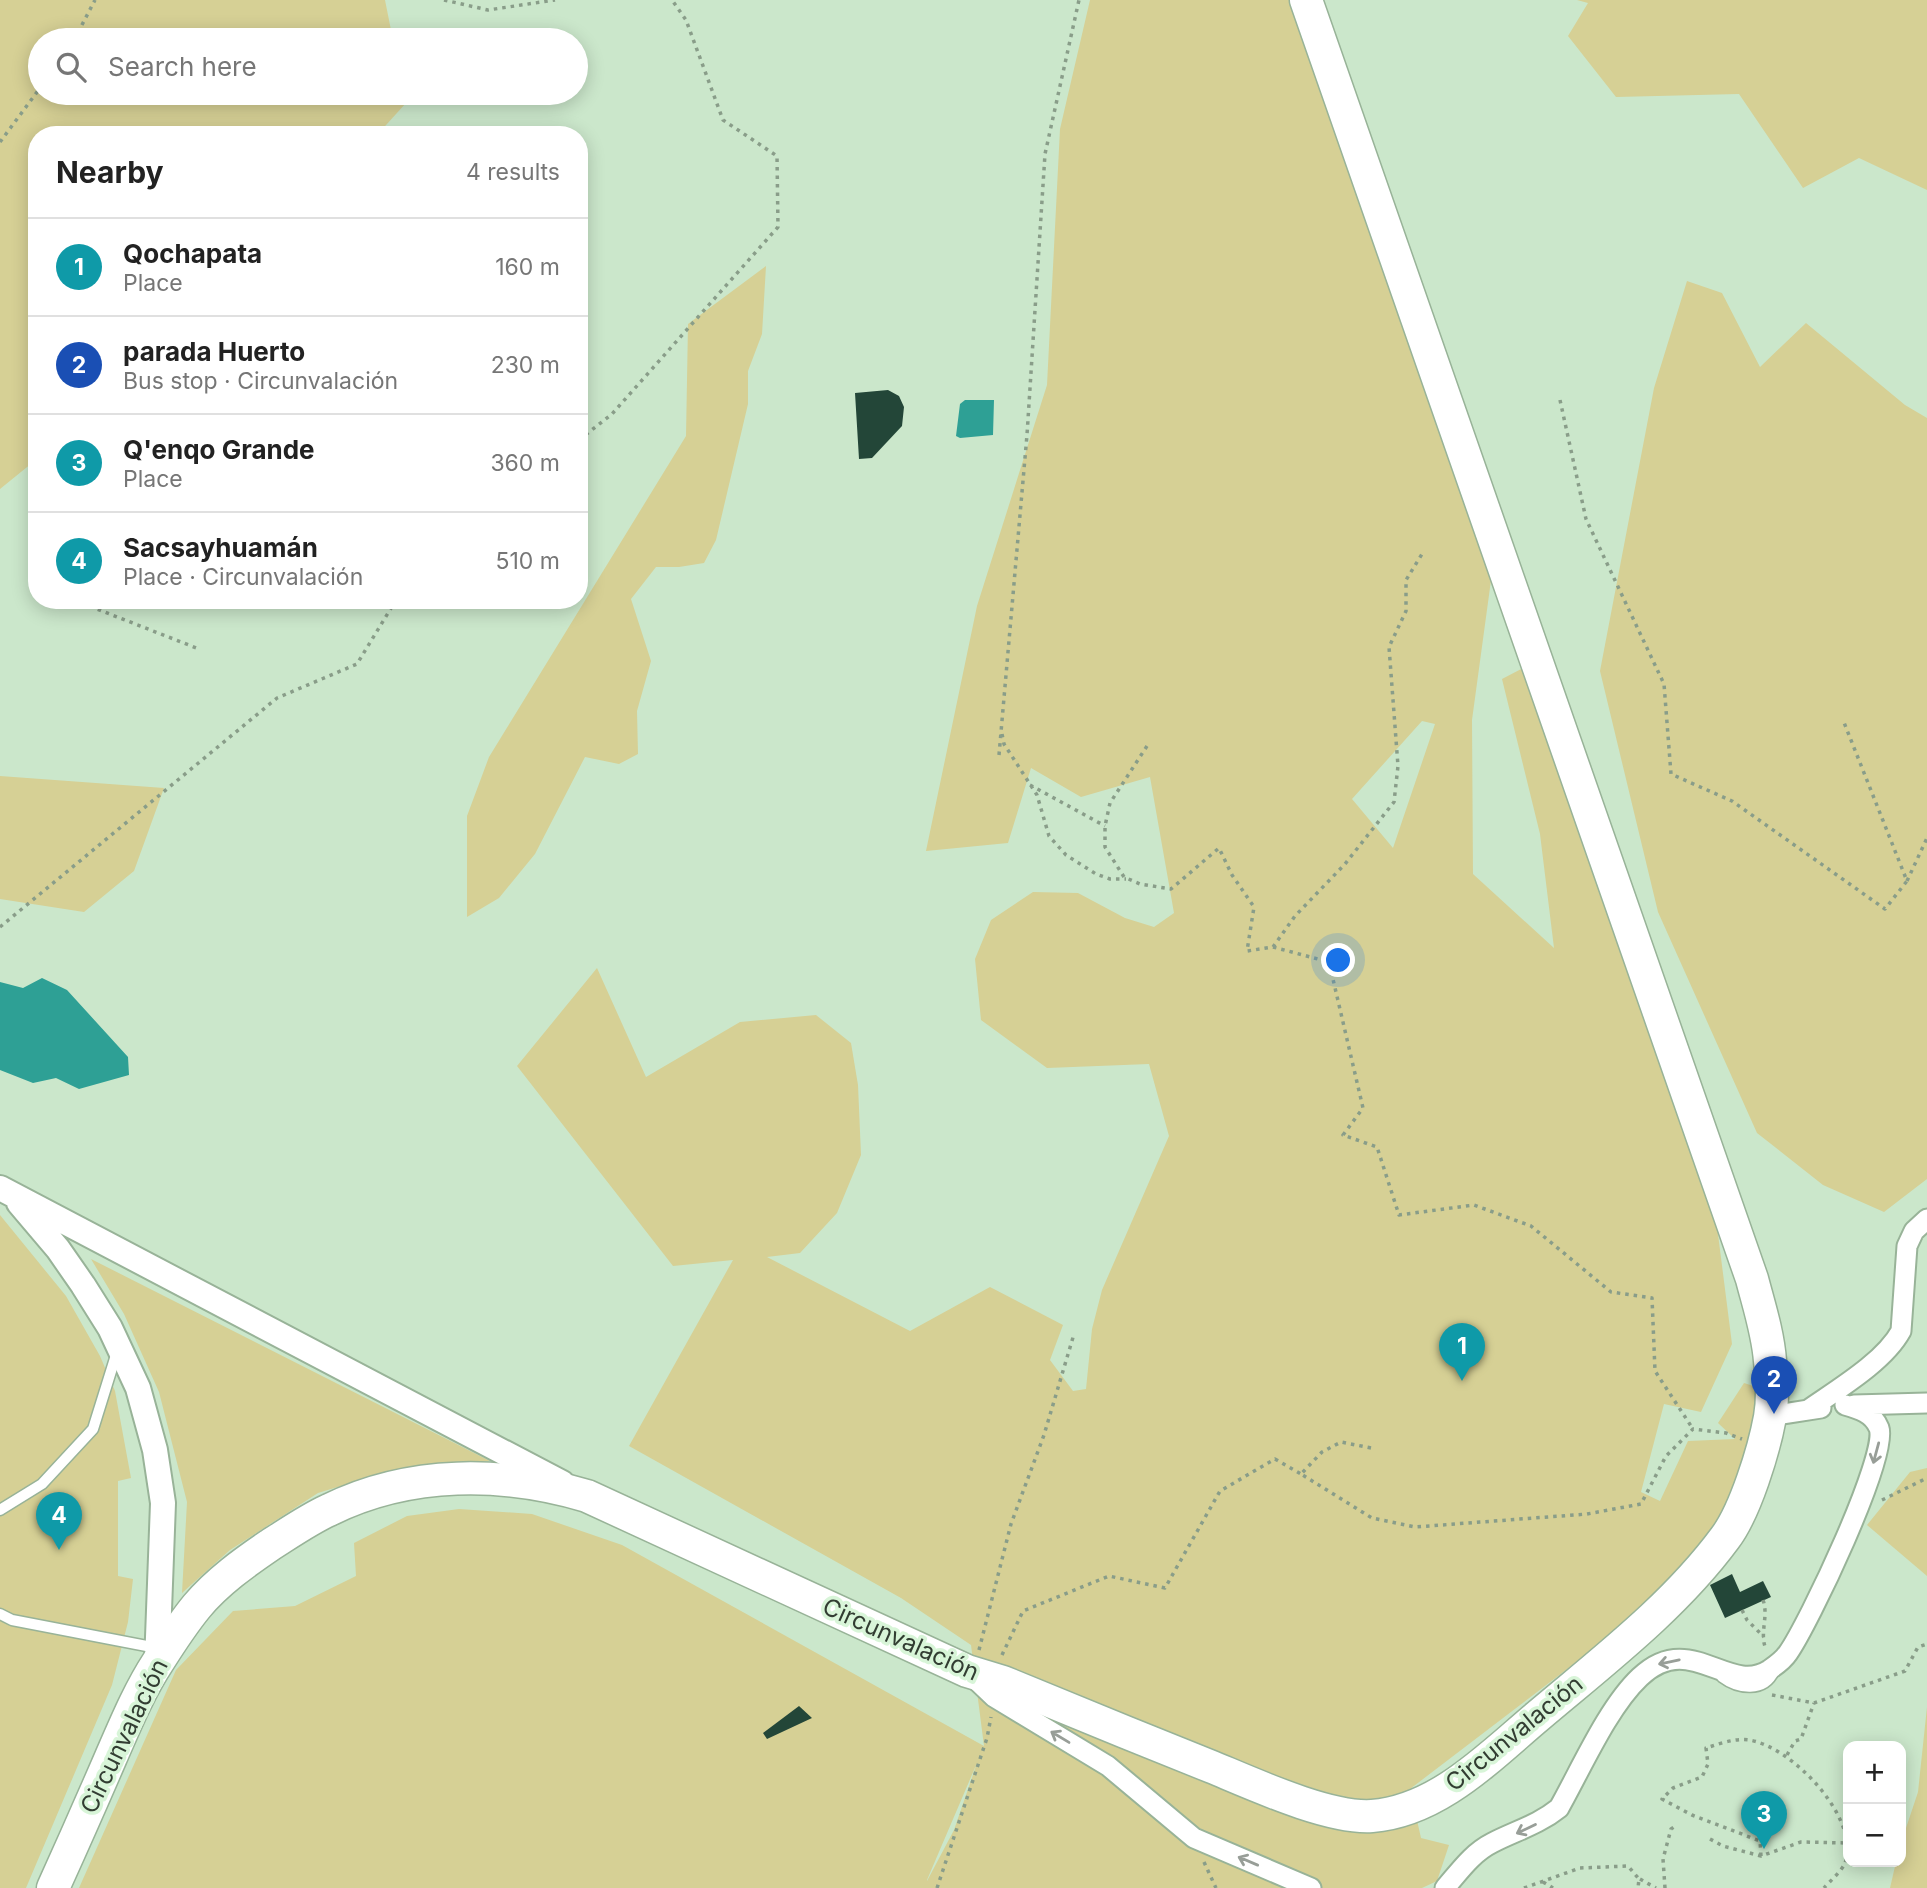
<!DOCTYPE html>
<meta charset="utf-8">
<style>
:root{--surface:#fff;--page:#f2f2f2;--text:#222;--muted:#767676;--line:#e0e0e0;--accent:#2f6fa6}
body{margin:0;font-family:Inter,sans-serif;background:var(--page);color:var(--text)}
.controls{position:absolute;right:21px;bottom:21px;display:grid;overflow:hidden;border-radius:14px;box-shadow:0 4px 18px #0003}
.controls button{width:63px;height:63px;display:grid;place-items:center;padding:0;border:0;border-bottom:2px solid var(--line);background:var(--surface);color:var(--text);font:35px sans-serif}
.you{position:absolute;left:1339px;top:961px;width:24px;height:24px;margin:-18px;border:5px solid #fff;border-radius:50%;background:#1a73e8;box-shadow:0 0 0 10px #1a73e833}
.badge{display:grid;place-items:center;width:46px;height:46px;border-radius:50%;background:var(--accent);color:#fff;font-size:23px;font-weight:700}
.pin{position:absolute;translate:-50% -58px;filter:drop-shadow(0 2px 4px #0008)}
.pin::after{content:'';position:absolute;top:37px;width:24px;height:21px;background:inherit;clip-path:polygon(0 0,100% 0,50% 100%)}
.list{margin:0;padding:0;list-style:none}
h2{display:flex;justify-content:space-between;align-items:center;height:91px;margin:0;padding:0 28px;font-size:30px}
h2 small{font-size:23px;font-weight:400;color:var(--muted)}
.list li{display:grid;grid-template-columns:46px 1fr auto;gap:21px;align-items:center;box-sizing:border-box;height:98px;padding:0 28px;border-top:2px solid var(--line)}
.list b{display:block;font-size:26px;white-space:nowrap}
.list p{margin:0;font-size:23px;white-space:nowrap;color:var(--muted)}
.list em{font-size:23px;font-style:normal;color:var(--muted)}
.icon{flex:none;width:38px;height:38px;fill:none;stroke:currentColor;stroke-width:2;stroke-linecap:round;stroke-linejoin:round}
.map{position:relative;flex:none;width:1927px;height:1888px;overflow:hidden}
.search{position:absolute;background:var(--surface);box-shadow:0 4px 18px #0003;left:28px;top:28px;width:560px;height:77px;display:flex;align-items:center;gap:18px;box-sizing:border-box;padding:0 24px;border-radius:38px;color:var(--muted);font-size:26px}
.panel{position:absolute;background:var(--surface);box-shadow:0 4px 18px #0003;left:28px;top:126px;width:560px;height:483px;border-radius:28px}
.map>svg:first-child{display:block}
</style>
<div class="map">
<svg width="1927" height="1888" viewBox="0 0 1927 1888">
<rect width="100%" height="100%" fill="#cbe7cb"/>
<path fill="#d6d095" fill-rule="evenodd" d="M 0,0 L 385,0 L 393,40 L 40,40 L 40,93 L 404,93 L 406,103 L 377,135 L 37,135 L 37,459 L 0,489 Z
M 1090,0 L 1301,0 L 1492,573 L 1472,720 L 1473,874 L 1554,948 L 1540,834 L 1502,679 L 1525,667 L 1712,1187 L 1732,1344 L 1701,1412 L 1664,1404 L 1641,1492 L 1660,1501 L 1688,1441 L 1735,1439 L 1718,1423 L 1744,1383 L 1763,1389 L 1750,1467 L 1705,1551 L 1630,1621 L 1410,1789 L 1421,1838 L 1449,1845 L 1437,1881 L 1422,1888 L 79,1888 L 176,1670 L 233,1611 L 295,1606 L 356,1576 L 354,1543 L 407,1516 L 459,1509 L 532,1514 L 622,1545 L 984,1746 L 971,1645 L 901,1598 L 629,1446 L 733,1260 L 673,1266 L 517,1066 L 597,968 L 646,1077 L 740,1022 L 816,1015 L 851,1043 L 858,1085 L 861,1155 L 837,1213 L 800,1253 L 767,1257 L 910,1331 L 990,1287 L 1063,1325 L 1050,1360 L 1073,1391 L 1086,1389 L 1092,1329 L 1102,1290 L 1169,1136 L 1149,1064 L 1047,1068 L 981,1020 L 975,959 L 991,920 L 1033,892 L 1078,893 L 1125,918 L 1154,927 L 1174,913 L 1150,777 L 1081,797 L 1031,768 L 1008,843 L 926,851 L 977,606 L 1047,385 L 1060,129 ZM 1422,721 L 1435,724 L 1393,848 L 1352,799 ZM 977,1763 L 954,1830 L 927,1881 L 927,1880 Z
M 1577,0 L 1927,0 L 1927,190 L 1859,158 L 1803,188 L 1739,94 L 1616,97 L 1568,36 L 1588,3 Z
M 766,266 L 762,334 L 748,371 L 748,404 L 716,540 L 704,563 L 679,567 L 656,567 L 631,599 L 651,661 L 637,711 L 638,754 L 619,764 L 585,757 L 535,854 L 499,898 L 467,917 L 467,816 L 489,757 L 686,436 L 688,324 Z
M 1687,281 L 1722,293 L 1760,367 L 1806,323 L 1905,405 L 1927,418 L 1927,1179 L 1884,1212 L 1823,1185 L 1757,1133 L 1658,912 L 1600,671 L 1654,388 Z
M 0,776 L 164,788 L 134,871 L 84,912 L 0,899 Z
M 0,1215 L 66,1296 L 100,1356 L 115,1391 L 131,1478 L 118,1481 L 118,1576 L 133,1579 L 128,1622 L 112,1685 L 26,1888 L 0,1888 Z
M 91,1259 L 490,1461 L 393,1470 L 318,1493 L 230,1550 L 182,1593 L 187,1502 L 159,1392 L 124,1314 Z
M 1927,1468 L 1927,1576 L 1867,1525 L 1910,1472 Z
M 1927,1707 L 1927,1888 L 1890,1888 L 1896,1862 L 1901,1862 L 1901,1843 L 1918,1792 Z"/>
<path fill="#2ea095" d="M 965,400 L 994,400 L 993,435 L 960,438 L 956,436 L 960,404 Z
M 42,978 L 67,990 L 128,1057 L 129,1075 L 79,1089 L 56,1078 L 33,1083 L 0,1070 L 0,982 L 23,988 Z"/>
<path fill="#234638" d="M 888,390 L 899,396 L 904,407 L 902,426 L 872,458 L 859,459 L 855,393 Z
M 1732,1574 L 1740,1592 L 1763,1581 L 1771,1597 L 1725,1618 L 1710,1585 Z
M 799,1706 L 812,1718 L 767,1739 L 763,1733 Z"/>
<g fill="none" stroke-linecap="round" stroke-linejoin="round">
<defs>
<path id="service" d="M 0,1510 L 42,1484 L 93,1429 L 117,1352
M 0,1614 L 12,1620 L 157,1648
M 1722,1677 C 1738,1689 1764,1693 1774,1671"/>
<path id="minor" d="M 1854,1405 L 1927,1403
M 1808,1410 C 1838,1389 1884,1362 1901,1331 L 1907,1246 L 1914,1231 L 1927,1219
M 1770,1416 L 1821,1408
M 973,1677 L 994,1697 L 1108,1766 L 1194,1838 L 1311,1888
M 1445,1888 C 1459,1872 1472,1853 1492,1843 C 1515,1831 1538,1825 1559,1808 C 1581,1769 1608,1707 1640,1677 C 1690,1629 1728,1696 1769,1670 C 1775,1666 1784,1659 1788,1653 C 1808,1625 1889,1455 1879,1428 C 1873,1413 1859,1409 1845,1405"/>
<path id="tertiary" d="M 0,1188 L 562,1483
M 19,1203 L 58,1249 L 83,1285 L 110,1328 L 138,1388 L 155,1450 L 163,1503 L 157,1664"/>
<path id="trunk" d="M 53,1888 C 73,1844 92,1801 111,1757 C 125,1725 139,1691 158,1662 C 170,1643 183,1623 197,1606 C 217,1582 245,1562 270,1545 C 289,1533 309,1519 329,1510 C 410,1470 503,1471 587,1496 L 967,1671 L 1003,1682 C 1073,1711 1142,1739 1212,1767 C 1253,1784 1329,1819 1372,1816 C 1438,1811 1489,1757 1538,1716 C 1603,1661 1674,1607 1725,1538 C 1745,1512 1764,1450 1770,1417 C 1773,1400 1772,1378 1770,1361 C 1768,1333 1759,1306 1752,1279 L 1306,0"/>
</defs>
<use href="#service" stroke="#98b398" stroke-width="13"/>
<use href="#minor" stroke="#98b398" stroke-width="23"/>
<use href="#tertiary" stroke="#98b398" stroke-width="28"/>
<use href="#trunk" stroke="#98b398" stroke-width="35"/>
<path stroke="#899d89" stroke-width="3.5" stroke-dasharray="3.5 5" stroke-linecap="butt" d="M 444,0 L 488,10 L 555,0
M 74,40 L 95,0
M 0,142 L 40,88
M 1560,400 L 1586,519 L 1664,684 L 1671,774 L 1732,801 L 1885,909 L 1907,881 L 1843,720
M 579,440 L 612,414 L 778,227 L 777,156 L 723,120 L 686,20 L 672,0
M 74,600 L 199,649
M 1002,734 L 1004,744 L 1037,795 L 1049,836 L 1066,855 L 1096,874 L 1110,879 L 1126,879
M 1147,746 L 1110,803 L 1105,826 L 1105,847 L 1124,877 L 1140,884 L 1171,889 L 1219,848 L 1232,875 L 1254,907 L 1247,951 L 1273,947 L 1295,916 L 1345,864 L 1394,802 L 1398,766 L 1389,647 L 1406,611 L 1406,580 L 1422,554
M 999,755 L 1027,435 L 1045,154 L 1079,0
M 1030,785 L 1105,826
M 1907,881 L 1927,838
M 0,927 L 277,698 L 357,664 L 396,600
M 1273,947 L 1329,962 L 1363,1108 L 1343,1135 L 1377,1147 L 1399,1215 L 1474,1205 L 1531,1226 L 1611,1292 L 1652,1298 L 1655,1371 L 1693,1429
M 1371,1448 L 1341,1442 L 1322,1452 L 1301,1474 L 1372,1518 L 1415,1527 L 1587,1514 L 1641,1504 L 1666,1456 L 1693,1429 L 1726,1433 L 1742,1439
M 1882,1500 L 1927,1478
M 1763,1600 C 1769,1616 1759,1634 1766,1649
M 1742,1610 L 1747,1620 L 1764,1637
M 979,1650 L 1011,1524 L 1044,1435 L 1074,1334
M 1002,1655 L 1023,1611 L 1109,1576 L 1165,1588 L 1220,1491 L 1275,1459 L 1301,1474
M 1772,1695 L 1814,1703 L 1905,1671 L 1918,1647 L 1927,1644
M 1787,1755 L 1795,1741 L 1801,1739 L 1814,1703
M 1710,1839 L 1723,1846 L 1761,1856 L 1801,1842 L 1848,1843
M 1761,1856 L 1760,1841 L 1692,1815 L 1662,1799 L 1673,1788 L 1702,1777 L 1708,1764 L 1706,1748 C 1719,1744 1734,1738 1749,1740 C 1791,1746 1861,1818 1845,1863 C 1841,1872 1830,1881 1824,1888
M 1204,1862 L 1216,1888
M 1640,1879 L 1656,1888
M 1543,1882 L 1553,1888
M 937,1888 L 987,1738 L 991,1717
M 1524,1888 L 1580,1868 L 1628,1866 L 1639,1879 L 1638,1888
M 1665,1888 L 1663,1859 L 1671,1829 L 1677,1825"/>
<use href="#service" stroke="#fff" stroke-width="10"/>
<use href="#minor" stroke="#fff" stroke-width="19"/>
<use href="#tertiary" stroke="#fff" stroke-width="24"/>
<use href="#trunk" stroke="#fff" stroke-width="32"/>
</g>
<defs><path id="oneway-shaft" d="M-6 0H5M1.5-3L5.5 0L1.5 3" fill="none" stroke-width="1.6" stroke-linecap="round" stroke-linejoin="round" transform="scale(1.75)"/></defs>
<g stroke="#989e98">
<use href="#oneway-shaft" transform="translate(1876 1453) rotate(105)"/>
<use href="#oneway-shaft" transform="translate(1669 1662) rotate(168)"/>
<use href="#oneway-shaft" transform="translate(1060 1737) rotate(-149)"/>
<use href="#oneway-shaft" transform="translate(1526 1829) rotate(154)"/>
<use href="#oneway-shaft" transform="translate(1248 1861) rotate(-157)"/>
</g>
<g text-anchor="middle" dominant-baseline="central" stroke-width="7" stroke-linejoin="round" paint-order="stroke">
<g font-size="24" fill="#323d32" stroke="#d8f5d8">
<text transform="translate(901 1639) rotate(24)">Circunvalación</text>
<text transform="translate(1514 1733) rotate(-39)">Circunvalación</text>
<text transform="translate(124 1736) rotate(-64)">Circunvalación</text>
</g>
</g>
</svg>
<div class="controls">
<button>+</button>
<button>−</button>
</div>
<div class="you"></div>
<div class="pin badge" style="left:1462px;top:1381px;background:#0f9aa8">1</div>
<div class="pin badge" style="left:1774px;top:1414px;background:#1a4fb4">2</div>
<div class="pin badge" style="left:1764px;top:1849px;background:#0f9aa8">3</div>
<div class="pin badge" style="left:59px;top:1550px;background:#0f9aa8">4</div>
<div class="search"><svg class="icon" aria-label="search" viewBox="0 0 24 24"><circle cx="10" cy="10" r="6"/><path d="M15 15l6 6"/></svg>Search here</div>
<section class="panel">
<h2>Nearby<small>4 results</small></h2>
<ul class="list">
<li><span class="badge" style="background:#0f9aa8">1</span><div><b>Qochapata</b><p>Place</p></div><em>160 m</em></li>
<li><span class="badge" style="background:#1a4fb4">2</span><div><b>parada Huerto</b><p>Bus stop · Circunvalación</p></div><em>230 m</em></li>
<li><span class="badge" style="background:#0f9aa8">3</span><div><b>Q'enqo Grande</b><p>Place</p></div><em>360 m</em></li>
<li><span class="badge" style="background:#0f9aa8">4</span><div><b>Sacsayhuamán</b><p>Place · Circunvalación</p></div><em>510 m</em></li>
</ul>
</section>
</div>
